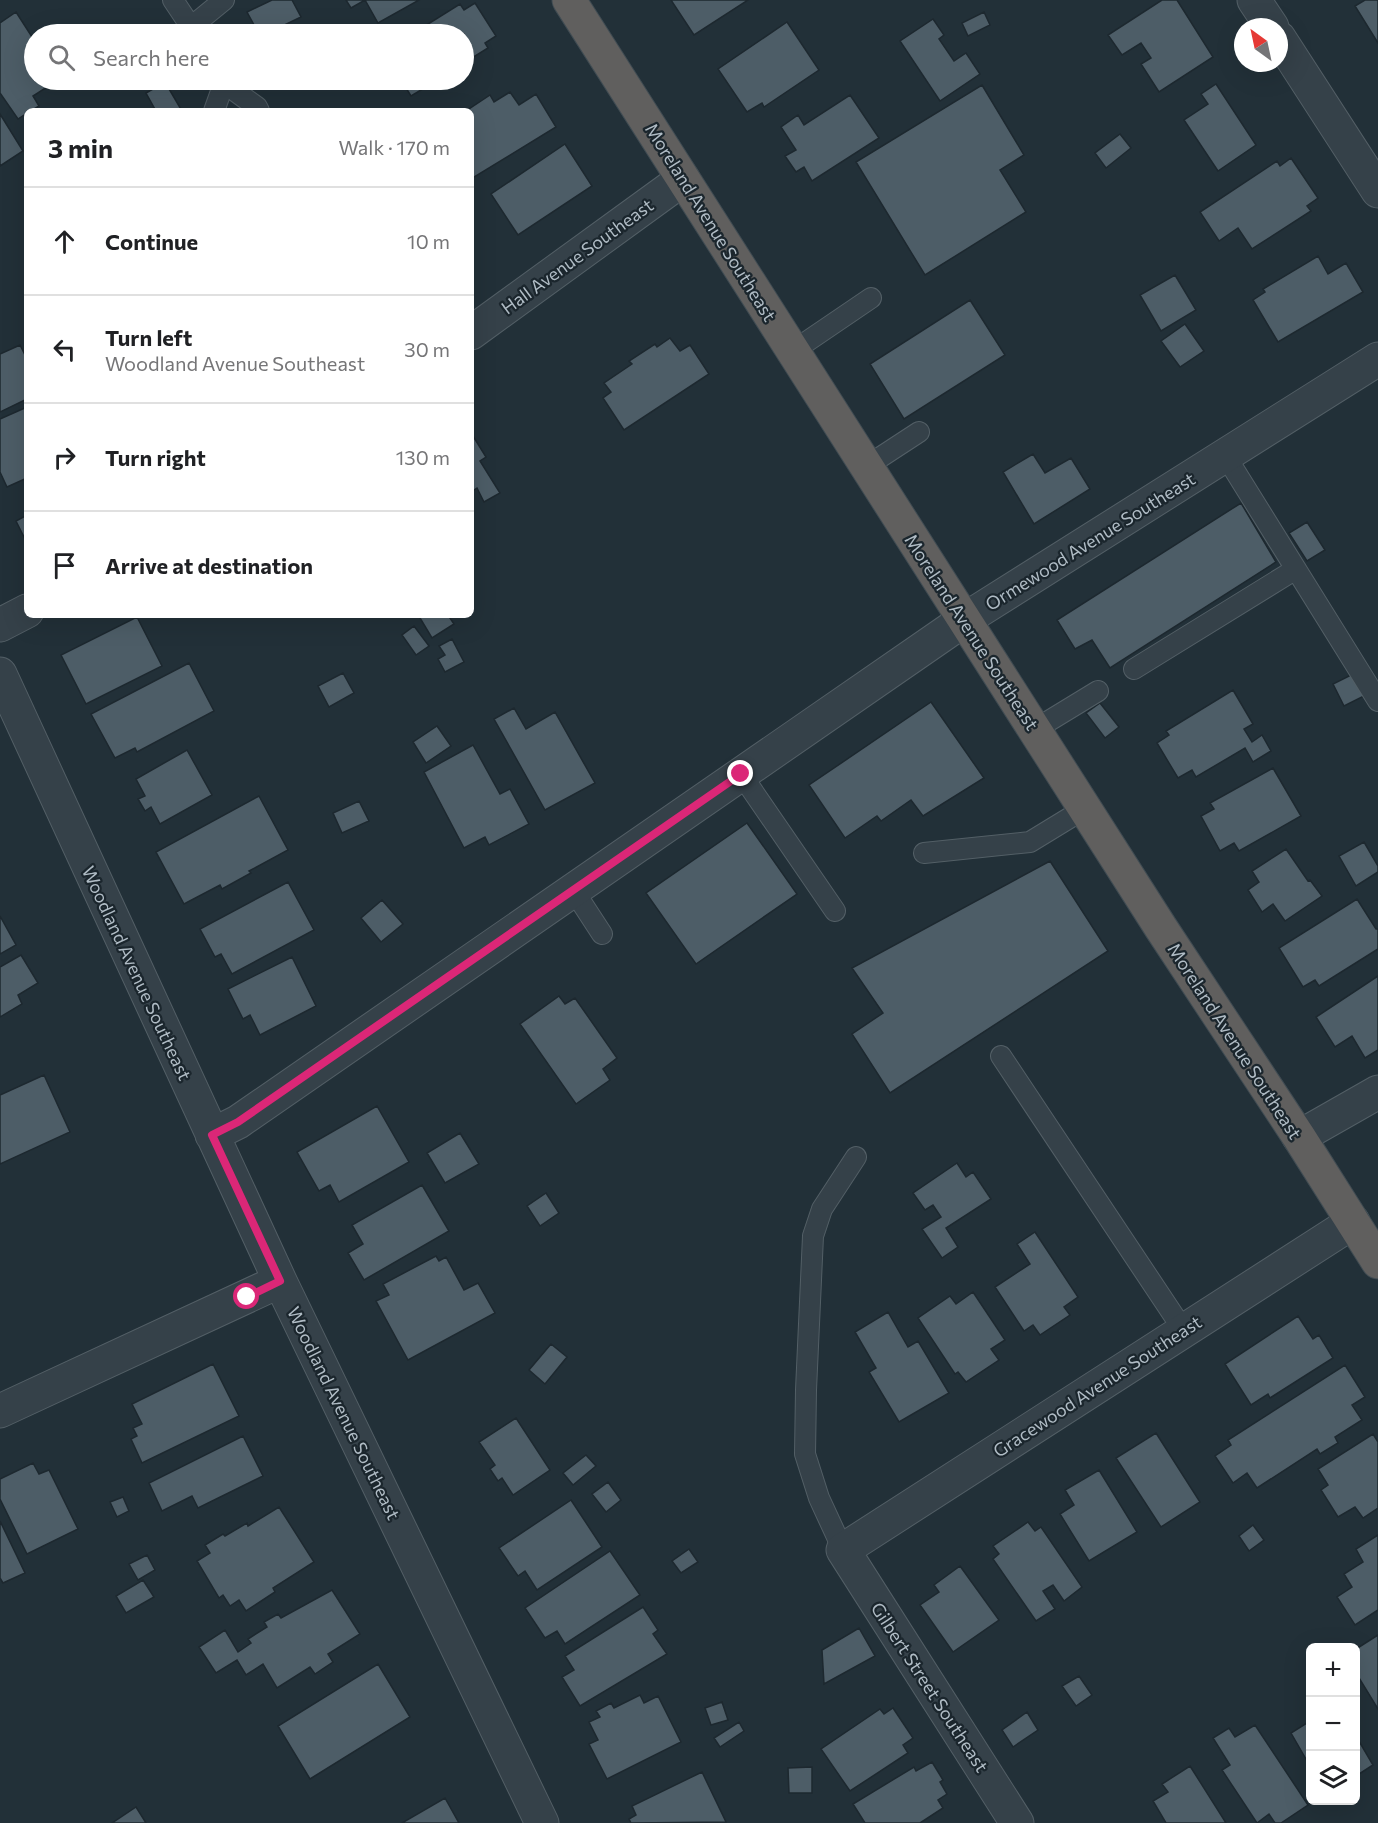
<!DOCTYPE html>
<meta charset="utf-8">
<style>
:root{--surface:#fff;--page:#f6f6f6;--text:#202124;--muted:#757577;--line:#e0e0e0}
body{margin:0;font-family:Commissioner,sans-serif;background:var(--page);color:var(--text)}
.controls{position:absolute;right:18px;bottom:18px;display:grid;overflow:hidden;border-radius:9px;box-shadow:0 6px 24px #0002}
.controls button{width:54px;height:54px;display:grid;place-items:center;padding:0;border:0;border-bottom:2px solid var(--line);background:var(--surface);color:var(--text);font:30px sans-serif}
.compass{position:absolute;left:1234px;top:18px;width:54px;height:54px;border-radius:50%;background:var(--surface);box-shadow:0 6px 24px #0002;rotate:327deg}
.stop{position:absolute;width:18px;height:18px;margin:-14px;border:4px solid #db2777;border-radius:50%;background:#fff}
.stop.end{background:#db2777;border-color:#fff;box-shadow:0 2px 6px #0008}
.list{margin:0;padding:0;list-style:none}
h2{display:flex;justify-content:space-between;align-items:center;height:78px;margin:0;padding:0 24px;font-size:26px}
h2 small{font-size:20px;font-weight:400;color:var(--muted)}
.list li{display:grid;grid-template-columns:39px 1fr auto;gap:18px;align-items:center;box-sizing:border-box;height:108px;padding:0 24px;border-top:2px solid var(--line)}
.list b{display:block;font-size:22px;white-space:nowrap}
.list p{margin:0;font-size:20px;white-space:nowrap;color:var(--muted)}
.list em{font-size:20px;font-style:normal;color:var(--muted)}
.icon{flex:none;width:33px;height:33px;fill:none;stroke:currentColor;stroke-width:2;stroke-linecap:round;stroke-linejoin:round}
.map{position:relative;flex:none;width:1378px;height:1823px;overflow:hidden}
.search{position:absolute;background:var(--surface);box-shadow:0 6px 24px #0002;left:24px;top:24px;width:450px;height:66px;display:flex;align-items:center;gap:15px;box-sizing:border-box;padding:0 21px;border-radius:33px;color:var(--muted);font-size:22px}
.panel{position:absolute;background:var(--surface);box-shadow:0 6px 24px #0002;left:24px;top:108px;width:450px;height:510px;border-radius:9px}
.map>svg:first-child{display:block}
</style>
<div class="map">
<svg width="1378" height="1823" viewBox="0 0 1378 1823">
<rect width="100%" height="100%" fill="#223038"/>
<path fill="#4d5d67" stroke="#1d282f" stroke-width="1.5" d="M 272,0 L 292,0 L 301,17 L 266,34 L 259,34 L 247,12 Z
M 346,0 L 419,0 L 378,23 L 365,0 L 351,8 Z
M 671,0 L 748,0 L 694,35 Z
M 1162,0 L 1177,0 L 1213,57 L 1159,92 L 1141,64 L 1151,58 L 1141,43 L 1122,55 L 1108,35 Z
M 1365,0 L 1378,0 L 1378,43 L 1355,6 Z
M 475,3 L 496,36 L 485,43 L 488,48 L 464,63 L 464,34 L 412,34 L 460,4 L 464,10 Z
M 16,12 L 34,40 L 34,80 L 58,80 L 33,96 L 39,106 L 31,111 L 27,111 L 27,113 L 18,119 L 0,93 L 0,23 Z
M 984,12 L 990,25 L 968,36 L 962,23 Z
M 933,19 L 944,35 L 939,39 L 954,61 L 966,53 L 980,74 L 940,101 L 900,41 Z
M 787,22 L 819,70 L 764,107 L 762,103 L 747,112 L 718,69 Z
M 401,80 L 438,80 L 411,96 Z
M 165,82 L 182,111 L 156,111 L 146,93 Z
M 1216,84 L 1256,145 L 1218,171 L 1184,120 L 1208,104 L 1201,94 Z
M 982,85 L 1024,155 L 1000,170 L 1026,212 L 925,275 L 856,162 Z
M 510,92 L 519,105 L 536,94 L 556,127 L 471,179 L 471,111 L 466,111 L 490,95 L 494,102 Z
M 850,95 L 879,138 L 812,181 L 804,167 L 796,172 L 785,156 L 796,150 L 781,127 L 798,115 L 804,125 Z
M 0,114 L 23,151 L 0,166 Z
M 1120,134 L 1131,148 L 1106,168 L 1095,153 Z
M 565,144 L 592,186 L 518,235 L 491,194 Z
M 1291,158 L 1318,198 L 1307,206 L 1311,211 L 1252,249 L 1238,228 L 1219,241 L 1200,212 L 1277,161 L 1280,166 Z
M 1318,256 L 1328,274 L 1346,263 L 1363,292 L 1278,342 L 1253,300 L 1265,292 L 1263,289 Z
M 1175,275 L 1196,310 L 1161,331 L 1140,295 Z
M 970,300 L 1005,355 L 904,419 L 870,364 Z
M 1185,324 L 1204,351 L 1180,367 L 1161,341 Z
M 670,338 L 680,351 L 690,345 L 709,374 L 624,430 L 603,398 L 611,392 L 604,383 L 632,364 L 629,361 L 655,344 L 657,347 Z
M 20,345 L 27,359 L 27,399 L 0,412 L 0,354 Z
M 27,407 L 27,478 L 7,487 L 0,472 L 0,419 Z
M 473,436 L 486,457 L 480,461 L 500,493 L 484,502 L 477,488 L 471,492 L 471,437 Z
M 1033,454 L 1045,473 L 1071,458 L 1090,489 L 1034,524 L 1003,472 Z
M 1241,503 L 1276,562 L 1110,668 L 1092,640 L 1075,649 L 1057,620 Z
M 27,515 L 27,543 L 16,521 Z
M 1307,522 L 1325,550 L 1307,561 L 1289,533 Z
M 425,615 L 448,615 L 454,624 L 432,638 L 420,618 Z
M 137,617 L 162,666 L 86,704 L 61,655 Z
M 414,626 L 429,646 L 416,655 L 402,635 Z
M 452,639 L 464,662 L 445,672 L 438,659 L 445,655 L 439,646 Z
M 189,663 L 214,711 L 137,752 L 135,748 L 115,758 L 91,714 Z
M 343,673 L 354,693 L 329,707 L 318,686 Z
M 1353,674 L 1364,696 L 1344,706 L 1333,684 Z
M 1233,690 L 1253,724 L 1244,729 L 1252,742 L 1262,735 L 1271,751 L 1253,762 L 1245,748 L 1196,777 L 1192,770 L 1178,778 L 1157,743 L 1169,735 L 1166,731 Z
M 931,702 L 984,778 L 923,816 L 911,800 L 881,821 L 877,816 L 845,838 L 809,785 Z
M 1100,703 L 1119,727 L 1105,738 L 1086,713 Z
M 514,708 L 526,729 L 555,712 L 595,783 L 545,810 L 494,719 Z
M 437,726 L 451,746 L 426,763 L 413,742 Z
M 473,745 L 500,794 L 510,789 L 529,824 L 489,845 L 485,837 L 464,848 L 424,772 Z
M 187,750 L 212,795 L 160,824 L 151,807 L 145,811 L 138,799 L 145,796 L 136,779 Z
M 1273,768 L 1301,816 L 1239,851 L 1234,843 L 1220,851 L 1201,816 L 1214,809 L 1210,803 Z
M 259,796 L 288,850 L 249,871 L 251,873 L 222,889 L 220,885 L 184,904 L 156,852 Z
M 359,801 L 369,821 L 342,833 L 333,813 Z
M 747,823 L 797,894 L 696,964 L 646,893 Z
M 1364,842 L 1378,866 L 1378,872 L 1356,886 L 1339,856 Z
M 1286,849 L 1308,881 L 1310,880 L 1322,896 L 1285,921 L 1273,904 L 1262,912 L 1248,890 L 1259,882 L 1252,871 Z
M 1050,861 L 1108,951 L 890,1093 L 852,1034 L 883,1013 L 852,968 Z
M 288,882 L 314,930 L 232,974 L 221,954 L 215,957 L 200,929 Z
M 1357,899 L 1376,929 L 1378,929 L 1378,949 L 1319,986 L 1315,980 L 1303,987 L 1279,948 Z
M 382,900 L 403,924 L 381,942 L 361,918 Z
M 0,916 L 16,945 L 0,954 Z
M 21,955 L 38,983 L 18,995 L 22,1004 L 0,1017 L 0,967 Z
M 292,957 L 316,1006 L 260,1035 L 250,1015 L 243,1019 L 228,989 Z
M 1378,976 L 1378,1050 L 1365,1058 L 1352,1036 L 1335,1047 L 1316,1017 Z
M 559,996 L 565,1004 L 575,998 L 617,1058 L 603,1069 L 610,1080 L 576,1104 L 520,1024 Z
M 44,1075 L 70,1132 L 0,1164 L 0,1095 Z
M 377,1106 L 409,1162 L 339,1202 L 330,1185 L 319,1191 L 297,1152 Z
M 460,1133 L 479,1164 L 445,1183 L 427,1153 Z
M 957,1163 L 966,1177 L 973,1172 L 991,1199 L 946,1228 L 958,1247 L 942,1258 L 922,1229 L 941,1217 L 933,1205 L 925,1210 L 913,1193 Z
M 422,1185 L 449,1231 L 364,1280 L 348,1253 L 363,1244 L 352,1225 Z
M 546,1193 L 559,1213 L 540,1226 L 527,1206 Z
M 1035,1232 L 1078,1297 L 1064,1307 L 1070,1315 L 1040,1335 L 1033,1325 L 1024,1331 L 995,1287 L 1030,1264 L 1017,1244 Z
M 436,1256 L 439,1261 L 446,1257 L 464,1290 L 478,1283 L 495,1313 L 408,1360 L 376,1301 L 389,1295 L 383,1284 Z
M 973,1292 L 1005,1340 L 991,1349 L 999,1360 L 966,1382 L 958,1372 L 955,1374 L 918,1318 L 950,1296 L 956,1304 Z
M 888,1312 L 908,1347 L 918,1341 L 949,1393 L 899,1422 L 869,1372 L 876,1368 L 855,1332 Z
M 1298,1316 L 1313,1339 L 1319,1335 L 1333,1358 L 1270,1398 L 1268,1394 L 1251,1405 L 1225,1364 Z
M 551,1344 L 567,1357 L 545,1384 L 529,1370 Z
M 213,1364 L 239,1416 L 142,1463 L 131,1439 L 137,1436 L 133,1428 L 142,1424 L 132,1404 Z
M 1345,1365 L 1365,1397 L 1352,1405 L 1362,1420 L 1335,1437 L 1338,1443 L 1320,1454 L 1317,1449 L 1257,1488 L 1247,1473 L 1233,1483 L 1215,1456 L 1231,1445 L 1228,1440 Z
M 516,1418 L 550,1470 L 513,1495 L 502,1478 L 498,1481 L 490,1469 L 495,1465 L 479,1442 Z
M 1156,1433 L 1200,1502 L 1161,1527 L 1116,1458 Z
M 1373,1434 L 1378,1442 L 1378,1508 L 1363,1518 L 1355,1507 L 1338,1517 L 1321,1490 L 1328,1485 L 1318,1469 Z
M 243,1436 L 263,1476 L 198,1508 L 192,1496 L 162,1511 L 149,1483 Z
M 586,1455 L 596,1466 L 573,1485 L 563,1473 Z
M 33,1463 L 39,1474 L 49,1470 L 78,1529 L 27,1554 L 0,1499 L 0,1479 Z
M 1099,1470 L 1137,1532 L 1089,1561 L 1060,1514 L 1074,1505 L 1065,1490 Z
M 608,1482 L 621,1500 L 606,1512 L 592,1494 Z
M 123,1497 L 129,1511 L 117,1517 L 110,1502 Z
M 571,1500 L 602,1547 L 537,1590 L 525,1571 L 518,1576 L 499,1548 Z
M 279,1507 L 314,1562 L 273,1588 L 275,1592 L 246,1611 L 239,1600 L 230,1606 L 223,1595 L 219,1598 L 197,1561 L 210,1553 L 205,1545 L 223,1534 L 225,1536 L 247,1523 L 248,1526 Z
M 0,1521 L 25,1573 L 3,1583 L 0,1578 Z
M 1028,1522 L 1035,1531 L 1041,1527 L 1082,1587 L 1064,1601 L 1053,1585 L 1043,1591 L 1055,1609 L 1036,1621 L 993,1559 L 999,1554 L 993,1546 Z
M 1253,1525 L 1264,1540 L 1249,1551 L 1239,1536 Z
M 1378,1535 L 1378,1610 L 1355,1625 L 1337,1597 L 1352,1587 L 1344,1574 L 1363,1562 L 1356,1549 Z
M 689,1549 L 698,1562 L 681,1573 L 672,1561 Z
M 610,1551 L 640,1595 L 565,1644 L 557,1631 L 545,1638 L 525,1608 Z
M 147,1555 L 155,1570 L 138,1580 L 129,1564 Z
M 960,1566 L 999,1620 L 953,1652 L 920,1605 L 939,1592 L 934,1585 Z
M 143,1580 L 154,1597 L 126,1613 L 116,1596 Z
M 332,1590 L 360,1634 L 328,1654 L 333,1662 L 315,1674 L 310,1667 L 277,1688 L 263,1664 L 246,1675 L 237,1660 L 216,1673 L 199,1647 L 225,1630 L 238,1652 L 251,1643 L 248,1639 L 267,1627 L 264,1622 L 278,1614 L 281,1618 Z
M 643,1607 L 658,1630 L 653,1634 L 667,1654 L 580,1706 L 562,1677 L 574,1670 L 565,1656 Z
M 859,1628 L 875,1656 L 824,1684 L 822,1650 Z
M 1378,1635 L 1378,1709 L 1356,1673 L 1356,1649 Z
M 378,1664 L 410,1717 L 310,1779 L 278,1726 Z
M 1079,1676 L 1092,1695 L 1076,1706 L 1062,1686 Z
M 640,1695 L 644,1703 L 658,1696 L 681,1742 L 607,1779 L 589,1744 L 598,1740 L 589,1722 L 600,1717 L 596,1711 L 611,1703 L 614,1708 Z
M 722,1702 L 728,1720 L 711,1725 L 705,1708 Z
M 893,1708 L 913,1738 L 903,1745 L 908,1753 L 850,1791 L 821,1749 L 880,1709 L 884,1714 Z
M 1027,1712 L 1038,1730 L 1013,1747 L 1002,1730 Z
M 1310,1721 L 1310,1766 L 1291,1733 Z
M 739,1722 L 744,1731 L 720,1747 L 714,1738 Z
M 1255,1725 L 1308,1805 L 1281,1823 L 1275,1823 L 1269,1814 L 1257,1823 L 1222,1770 L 1230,1765 L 1213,1738 L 1229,1728 L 1235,1737 Z
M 1356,1736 L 1373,1765 L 1356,1776 Z
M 932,1762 L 943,1780 L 940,1782 L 947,1794 L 938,1800 L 943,1808 L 920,1823 L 865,1823 L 853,1804 L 914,1767 L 916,1771 Z
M 1190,1766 L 1226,1823 L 1166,1823 L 1153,1801 L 1168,1792 L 1162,1784 Z
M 812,1767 L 812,1793 L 789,1793 L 788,1768 Z
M 702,1772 L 726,1822 L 631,1823 L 629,1819 L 636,1815 L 632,1806 Z
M 445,1798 L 459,1823 L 402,1823 Z
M 136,1807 L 146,1823 L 112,1823 Z"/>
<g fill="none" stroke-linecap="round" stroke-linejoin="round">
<defs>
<path id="service" d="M 173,0 L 191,27 L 224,0
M 214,111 L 224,83 L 257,107 L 259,111
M 793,351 L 871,298
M 1225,455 L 1378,701
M 867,466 L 919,432
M 1134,669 L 1296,569
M 1034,730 L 1098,691
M 741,774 L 835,911
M 924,853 L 1030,842 L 1084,809
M 574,891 L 602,934
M 1001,1056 L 1184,1331
M 843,1550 L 819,1498 L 805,1454 L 806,1390 L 813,1236 L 822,1209 L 856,1157"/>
<path id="minor" d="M 1254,0 L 1272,27
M 1279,38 L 1378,191
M 471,333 L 683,179
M 0,625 L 27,611
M 0,674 L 280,1281 L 542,1823
M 212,1135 L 238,1122 L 964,620
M 1299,1137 L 1378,1092
M 0,1411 L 280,1281
M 1017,1823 L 843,1550 L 1353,1222"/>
<path id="tertiary" d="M 964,620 L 1378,359"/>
<path id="trunk" d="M 569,0 L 1161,928 L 1299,1137 L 1378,1262"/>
</defs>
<use href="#service" stroke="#535f66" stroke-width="22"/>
<use href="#minor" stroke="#535f66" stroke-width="35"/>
<use href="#tertiary" stroke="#535f66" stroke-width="35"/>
<use href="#trunk" stroke="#404c53" stroke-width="35"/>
<use href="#service" stroke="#354149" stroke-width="20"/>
<use href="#minor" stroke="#354149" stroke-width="33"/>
<use href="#tertiary" stroke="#354149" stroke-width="33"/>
<use href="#trunk" stroke="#605f5e" stroke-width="33"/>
</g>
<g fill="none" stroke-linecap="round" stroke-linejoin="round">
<path stroke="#db2777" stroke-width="8" d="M 247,1297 L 280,1281 L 212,1135 L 238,1122 L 741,774"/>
</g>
<g text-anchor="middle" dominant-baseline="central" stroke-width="4.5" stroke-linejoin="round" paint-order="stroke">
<g font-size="18" fill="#b0bcc5" stroke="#1b262d">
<text transform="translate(711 222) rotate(58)">Moreland Avenue Southeast</text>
<text transform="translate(577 256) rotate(-36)">Hall Avenue Southeast</text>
<text transform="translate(1090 541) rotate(-32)">Ormewood Avenue Southeast</text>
<text transform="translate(972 632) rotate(57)">Moreland Avenue Southeast</text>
<text transform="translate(137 973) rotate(65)">Woodland Avenue Southeast</text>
<text transform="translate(1235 1041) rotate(57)">Moreland Avenue Southeast</text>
<text transform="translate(1097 1386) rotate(-33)">Gracewood Avenue Southeast</text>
<text transform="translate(344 1413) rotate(64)">Woodland Avenue Southeast</text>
<text transform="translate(930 1687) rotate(57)">Gilbert Street Southeast</text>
</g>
</g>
</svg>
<div class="controls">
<button>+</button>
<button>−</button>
<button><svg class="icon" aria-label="layers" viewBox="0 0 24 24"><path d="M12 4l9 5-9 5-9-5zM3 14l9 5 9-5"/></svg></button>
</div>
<svg class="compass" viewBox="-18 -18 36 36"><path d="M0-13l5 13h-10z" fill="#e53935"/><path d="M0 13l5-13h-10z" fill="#757577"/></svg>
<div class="stop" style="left:247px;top:1297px"></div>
<div class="stop end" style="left:741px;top:774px"></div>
<div class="search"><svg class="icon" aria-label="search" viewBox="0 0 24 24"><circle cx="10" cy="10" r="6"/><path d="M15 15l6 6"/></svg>Search here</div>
<section class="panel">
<h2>3 min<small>Walk · 170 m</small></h2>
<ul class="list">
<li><svg class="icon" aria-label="ahead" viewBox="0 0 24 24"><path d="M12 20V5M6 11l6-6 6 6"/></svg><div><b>Continue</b></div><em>10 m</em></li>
<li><svg class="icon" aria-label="left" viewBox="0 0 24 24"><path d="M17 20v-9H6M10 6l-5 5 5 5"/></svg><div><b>Turn left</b><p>Woodland Avenue Southeast</p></div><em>30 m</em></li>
<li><svg class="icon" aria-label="right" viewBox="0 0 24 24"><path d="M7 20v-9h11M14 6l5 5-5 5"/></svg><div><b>Turn right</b></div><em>130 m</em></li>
<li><svg class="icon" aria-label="arrive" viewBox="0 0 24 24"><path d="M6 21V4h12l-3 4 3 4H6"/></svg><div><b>Arrive at destination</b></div></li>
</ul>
</section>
</div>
